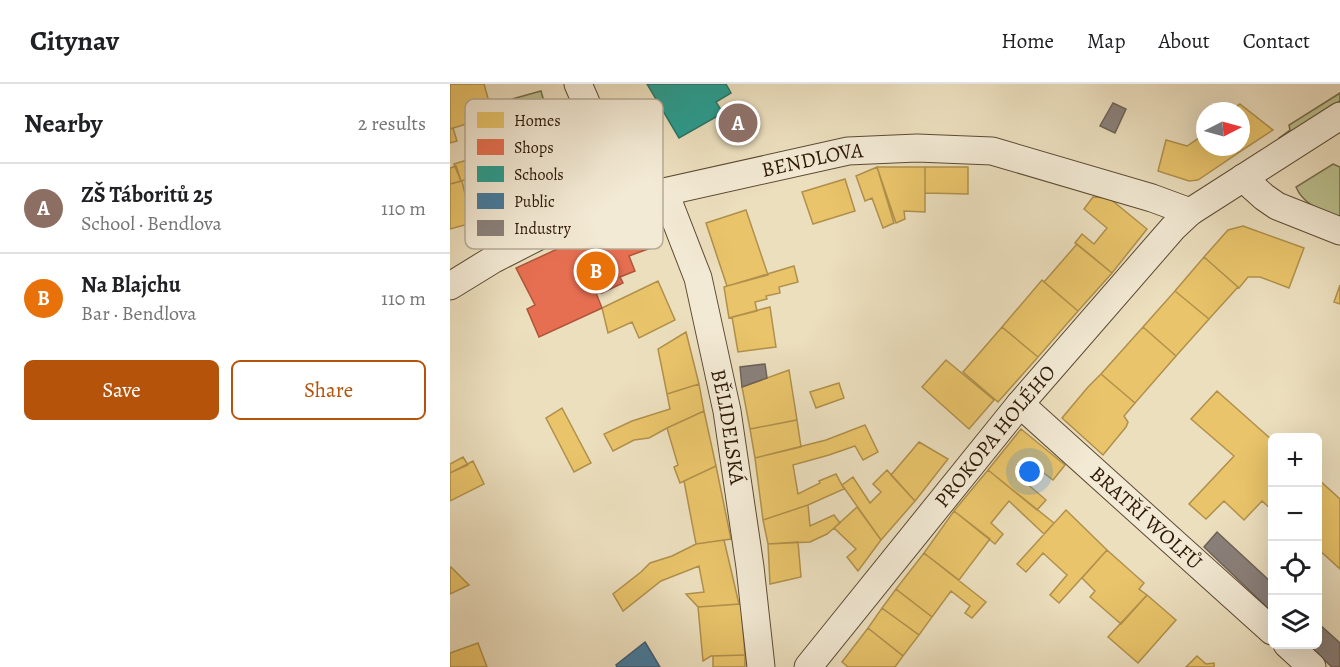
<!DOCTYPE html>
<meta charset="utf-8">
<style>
:root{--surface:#fff;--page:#f6f6f6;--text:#202124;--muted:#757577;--line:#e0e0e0;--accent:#b45309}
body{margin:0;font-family:Alegreya,serif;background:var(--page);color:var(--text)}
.controls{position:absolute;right:18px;bottom:18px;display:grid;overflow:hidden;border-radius:9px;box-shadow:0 6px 24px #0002}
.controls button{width:54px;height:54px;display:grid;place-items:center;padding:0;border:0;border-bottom:2px solid var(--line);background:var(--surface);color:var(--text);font:30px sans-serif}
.compass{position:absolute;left:746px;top:18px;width:54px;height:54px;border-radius:50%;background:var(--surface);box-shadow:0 6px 24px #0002;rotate:84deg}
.you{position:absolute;left:580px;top:388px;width:21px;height:21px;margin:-15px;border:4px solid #fff;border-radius:50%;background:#1a73e8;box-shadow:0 0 0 9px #1a73e833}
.badge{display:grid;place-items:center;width:39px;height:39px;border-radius:50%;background:var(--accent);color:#fff;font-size:20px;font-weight:700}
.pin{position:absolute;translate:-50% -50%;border:3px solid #fff;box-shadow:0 2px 6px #0006}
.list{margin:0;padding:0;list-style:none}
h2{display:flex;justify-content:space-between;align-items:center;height:78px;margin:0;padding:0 24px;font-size:26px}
h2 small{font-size:20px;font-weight:400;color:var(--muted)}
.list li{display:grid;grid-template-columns:39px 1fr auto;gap:18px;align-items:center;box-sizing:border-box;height:90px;padding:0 24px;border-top:2px solid var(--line)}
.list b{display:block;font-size:22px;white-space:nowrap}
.list p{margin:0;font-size:20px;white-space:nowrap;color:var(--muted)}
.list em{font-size:20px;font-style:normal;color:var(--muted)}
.actions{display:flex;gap:12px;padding:18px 24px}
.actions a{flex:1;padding:14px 0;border:2px solid var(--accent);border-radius:9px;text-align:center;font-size:21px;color:var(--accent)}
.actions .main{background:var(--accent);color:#fff}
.icon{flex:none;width:33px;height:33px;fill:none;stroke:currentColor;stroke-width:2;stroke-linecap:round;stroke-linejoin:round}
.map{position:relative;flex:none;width:890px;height:583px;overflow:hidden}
header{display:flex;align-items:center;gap:36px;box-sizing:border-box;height:84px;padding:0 30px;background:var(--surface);border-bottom:2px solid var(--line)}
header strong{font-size:28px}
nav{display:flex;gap:33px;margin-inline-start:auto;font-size:21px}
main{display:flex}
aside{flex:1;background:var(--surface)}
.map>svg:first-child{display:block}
</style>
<header>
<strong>Citynav</strong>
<nav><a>Home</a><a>Map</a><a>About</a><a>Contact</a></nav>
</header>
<main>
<aside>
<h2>Nearby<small>2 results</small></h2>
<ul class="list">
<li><span class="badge" style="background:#8d6e63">A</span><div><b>ZŠ Táboritů 25</b><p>School · Bendlova</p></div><em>110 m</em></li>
<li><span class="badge" style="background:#e8710a">B</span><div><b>Na Blajchu</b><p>Bar · Bendlova</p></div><em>110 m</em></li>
</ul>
<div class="actions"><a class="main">Save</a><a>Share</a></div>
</aside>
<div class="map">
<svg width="890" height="583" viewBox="0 0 890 583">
<rect width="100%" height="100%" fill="#ecdfbe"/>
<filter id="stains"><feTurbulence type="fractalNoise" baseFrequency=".00333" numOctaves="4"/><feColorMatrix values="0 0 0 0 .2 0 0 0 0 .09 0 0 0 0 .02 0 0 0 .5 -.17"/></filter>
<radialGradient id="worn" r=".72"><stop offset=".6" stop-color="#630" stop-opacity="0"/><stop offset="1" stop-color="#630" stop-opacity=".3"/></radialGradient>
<path fill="#bcc18f" stroke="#746c4a" stroke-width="1.5" d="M 91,7 L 118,103 L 116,109 L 95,117 L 90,116 L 62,15 Z
M 890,9 L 890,17 L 830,55 L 829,54 L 840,46 L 839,41 Z
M 883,80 L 890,83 L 890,133 C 872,126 854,122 846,103 Z"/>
<path fill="#e9c46a" stroke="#b0904c" stroke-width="1.5" d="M 0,0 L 34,0 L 43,32 L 0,45 Z
M 790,20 L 823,46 L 788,69 L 784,63 L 791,63 L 791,27 L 780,27 Z
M 45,41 L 56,84 L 11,97 L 4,80 L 27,73 L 21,49 Z
M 3,44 L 7,57 L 0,59 L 0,45 Z
M 755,50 L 755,63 L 784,63 L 788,69 L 748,96 L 739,97 L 708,87 L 716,56 L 737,62 Z
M 6,82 L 11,97 L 0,100 L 0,84 Z
M 427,83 L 475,83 L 475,128 L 454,127 L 455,135 L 446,139 Z
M 427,83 L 444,139 L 433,144 L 422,114 L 415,117 L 406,92 Z
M 475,83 L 518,83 L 518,110 L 475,109 Z
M 395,95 L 405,127 L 363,140 L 352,108 Z
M 12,97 L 22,139 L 0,145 L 0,100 Z
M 643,113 L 659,114 L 697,145 L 662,189 L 625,159 L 632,150 L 644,160 L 657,144 L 634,125 Z
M 296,126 L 318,191 L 277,202 L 256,139 Z
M 793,142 L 854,164 L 839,204 L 810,193 L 798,193 L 789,204 L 754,173 L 778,146 Z
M 627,160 L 662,189 L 628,227 L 594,198 Z
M 754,173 L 788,203 L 759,235 L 725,207 Z
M 344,182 L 348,198 L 329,203 L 330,209 L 316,212 L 317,215 L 305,218 L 307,227 L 279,234 L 274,203 Z
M 592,196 L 628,227 L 588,273 L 552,243 Z
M 208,197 L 225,236 L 189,254 L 182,238 L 158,249 L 152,224 Z
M 890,201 L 890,220 L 884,218 Z
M 725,207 L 759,235 L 726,272 L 693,243 Z
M 320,223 L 326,263 L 288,268 L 282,233 Z
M 552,243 L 588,273 L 548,318 L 513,288 Z
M 693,243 L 726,272 L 685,319 L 651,290 Z
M 236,248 L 249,300 L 217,310 L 208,265 Z
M 496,276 L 544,316 L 519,345 L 472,303 Z
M 339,286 L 347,336 L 300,345 L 292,303 Z
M 651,290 L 685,319 L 674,332 L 678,338 L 676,343 L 653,371 L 612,334 L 638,303 Z
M 389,299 L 394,314 L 366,324 L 360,308 Z
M 249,300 L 254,327 L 217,344 L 199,354 L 184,356 L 163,367 L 154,350 L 182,337 L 220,325 L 217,310 Z
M 767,307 L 822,356 L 822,426 L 812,417 L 794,436 L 774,417 L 756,435 L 739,420 L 784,372 L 741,335 Z
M 112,324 L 141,379 L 124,388 L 96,334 Z
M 254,327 L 266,382 L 230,399 L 224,383 L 228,381 L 217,344 Z
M 347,336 L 351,363 L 305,374 L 300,345 Z
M 415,341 L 428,368 L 413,376 L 405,362 L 379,371 L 343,381 L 348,410 L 370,399 L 369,397 L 386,390 L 394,405 L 358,421 L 313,436 L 305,374 L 376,356 Z
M 571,345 L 615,381 L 603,396 L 586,383 L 575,398 L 596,416 L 587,426 L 538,386 Z
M 469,358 L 498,375 L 465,417 L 441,391 Z
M 13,373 L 18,381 L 0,389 L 0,380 Z
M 23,377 L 34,400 L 0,417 L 0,389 Z
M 266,382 L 281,455 L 246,460 L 234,397 Z
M 437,386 L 465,417 L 431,456 L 392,401 L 403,393 L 420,419 L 431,408 L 423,400 Z
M 538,386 L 604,439 L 594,450 L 559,417 L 541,439 L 553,450 L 545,460 L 504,427 Z
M 868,395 L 890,415 L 890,485 L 868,465 Z
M 358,421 L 360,442 L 384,431 L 390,439 L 377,450 L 360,458 L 318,460 L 313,436 Z
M 407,423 L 431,456 L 408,487 L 397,473 L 406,465 L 384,444 Z
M 616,426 L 657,466 L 609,519 L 600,511 L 617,491 L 593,469 L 576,488 L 567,480 Z
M 504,427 L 540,455 L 509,496 L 474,469 Z
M 274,456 L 289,520 L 248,523 L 236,510 L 254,508 L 249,482 L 211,497 L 173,527 L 172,525 L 163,510 L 191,488 L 200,479 L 222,472 L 246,460 Z
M 348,458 L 351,493 L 320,500 L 318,460 Z
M 657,466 L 694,499 L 689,505 L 697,511 L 671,540 L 640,513 L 645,507 L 632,494 Z
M 474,469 L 536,518 L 522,534 L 515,529 L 520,522 L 501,507 L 482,533 L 446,505 Z
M 1,483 L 19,501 L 0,510 L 0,484 Z
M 446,505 L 482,533 L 469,551 L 432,524 Z
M 697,511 L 726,536 L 688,579 L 658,553 Z
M 291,520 L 295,571 L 261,572 L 253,577 L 248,523 Z
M 432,524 L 469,551 L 453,572 L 418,544 Z
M 418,544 L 453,572 L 445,583 L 398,583 L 392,578 Z
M 28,559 L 37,583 L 0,583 L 0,569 Z
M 295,571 L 295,583 L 263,583 L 263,572 Z
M 747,572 L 756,580 L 764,579 L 764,583 L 736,583 Z"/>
<path fill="#e76f51" stroke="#af553a" stroke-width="1.5" d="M 188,132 L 202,138 L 209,161 L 179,172 L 185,187 L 170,193 L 173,199 L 152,209 L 146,209 L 152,224 L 89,253 L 77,225 L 85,221 L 66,184 L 153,144 Z"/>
<path fill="#2a9d8f" stroke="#2b7566" stroke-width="1.5" d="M 197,0 L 276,0 L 281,9 L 266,18 L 273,29 L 229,54 Z"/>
<path fill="#457b9d" stroke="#3e5d6f" stroke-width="1.5" d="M 195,558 L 210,583 L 167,583 L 166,581 Z"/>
<path fill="#8a817c" stroke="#6e6258" stroke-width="1.5" d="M 663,19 L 676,25 L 665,49 L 650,42 Z
M 315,280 L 317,294 L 292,303 L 290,283 Z
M 767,448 L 822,499 L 822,528 L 754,463 Z
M 868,539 L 890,559 L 890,583 L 882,583 L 857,560 L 868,560 Z"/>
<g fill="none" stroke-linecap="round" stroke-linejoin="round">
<defs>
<g id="street">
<path d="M 128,0 L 178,116"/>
<path d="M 793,94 L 814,113 L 827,122 L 890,147"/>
<path id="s1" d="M 215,109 L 248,194 L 277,327 L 300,483 L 311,583"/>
<path id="s2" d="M 0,202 L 44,175 L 93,150 L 178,116 L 398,67 L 467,64 L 542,67 L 702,114 L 740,128"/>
<path id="s3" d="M 570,320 L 822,547"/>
<path d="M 837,560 L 862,583"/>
<path id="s4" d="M 358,583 L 570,320 L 723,144 L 740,128 L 890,32"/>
</g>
</defs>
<use href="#street" stroke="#5c4a33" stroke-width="29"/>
<use href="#street" stroke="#f3ead5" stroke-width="27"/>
</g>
<g text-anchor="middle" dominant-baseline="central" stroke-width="6" stroke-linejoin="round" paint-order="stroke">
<g font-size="21" fill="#2c1805" stroke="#f3ead5">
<text stroke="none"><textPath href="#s2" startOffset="387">BENDLOVA</textPath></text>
<text stroke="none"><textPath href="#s1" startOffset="243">BĚLIDELSKÁ</textPath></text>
<text stroke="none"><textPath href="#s4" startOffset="297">PROKOPA HOLÉHO</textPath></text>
<text stroke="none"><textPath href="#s3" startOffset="170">BRATŘÍ WOLFŮ</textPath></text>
</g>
</g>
<rect x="15" y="15" width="198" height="150" rx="9" fill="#f3ead5" stroke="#b7ab97" stroke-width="1.5"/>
<rect x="27" y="28" width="27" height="16" fill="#e9c46a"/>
<rect x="27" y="55" width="27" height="16" fill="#e76f51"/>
<rect x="27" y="82" width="27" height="16" fill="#2a9d8f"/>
<rect x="27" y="109" width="27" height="16" fill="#457b9d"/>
<rect x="27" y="136" width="27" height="16" fill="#8a817c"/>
<g font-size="16" fill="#2c1805">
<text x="64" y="42">Homes</text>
<text x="64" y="69">Shops</text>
<text x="64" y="96">Schools</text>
<text x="64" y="123">Public</text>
<text x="64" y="150">Industry</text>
</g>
<rect width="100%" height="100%" filter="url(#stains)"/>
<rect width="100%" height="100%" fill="url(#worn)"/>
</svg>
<div class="controls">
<button>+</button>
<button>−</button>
<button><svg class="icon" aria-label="locate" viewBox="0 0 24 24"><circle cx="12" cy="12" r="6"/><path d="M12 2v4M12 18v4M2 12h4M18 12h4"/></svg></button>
<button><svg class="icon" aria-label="layers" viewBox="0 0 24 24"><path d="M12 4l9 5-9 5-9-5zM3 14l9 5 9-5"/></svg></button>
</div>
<svg class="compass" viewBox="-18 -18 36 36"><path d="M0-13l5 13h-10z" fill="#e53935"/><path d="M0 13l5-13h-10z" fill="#757577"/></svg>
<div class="you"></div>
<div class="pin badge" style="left:288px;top:39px;background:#8d6e63">A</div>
<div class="pin badge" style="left:146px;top:187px;background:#e8710a">B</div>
</div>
</main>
